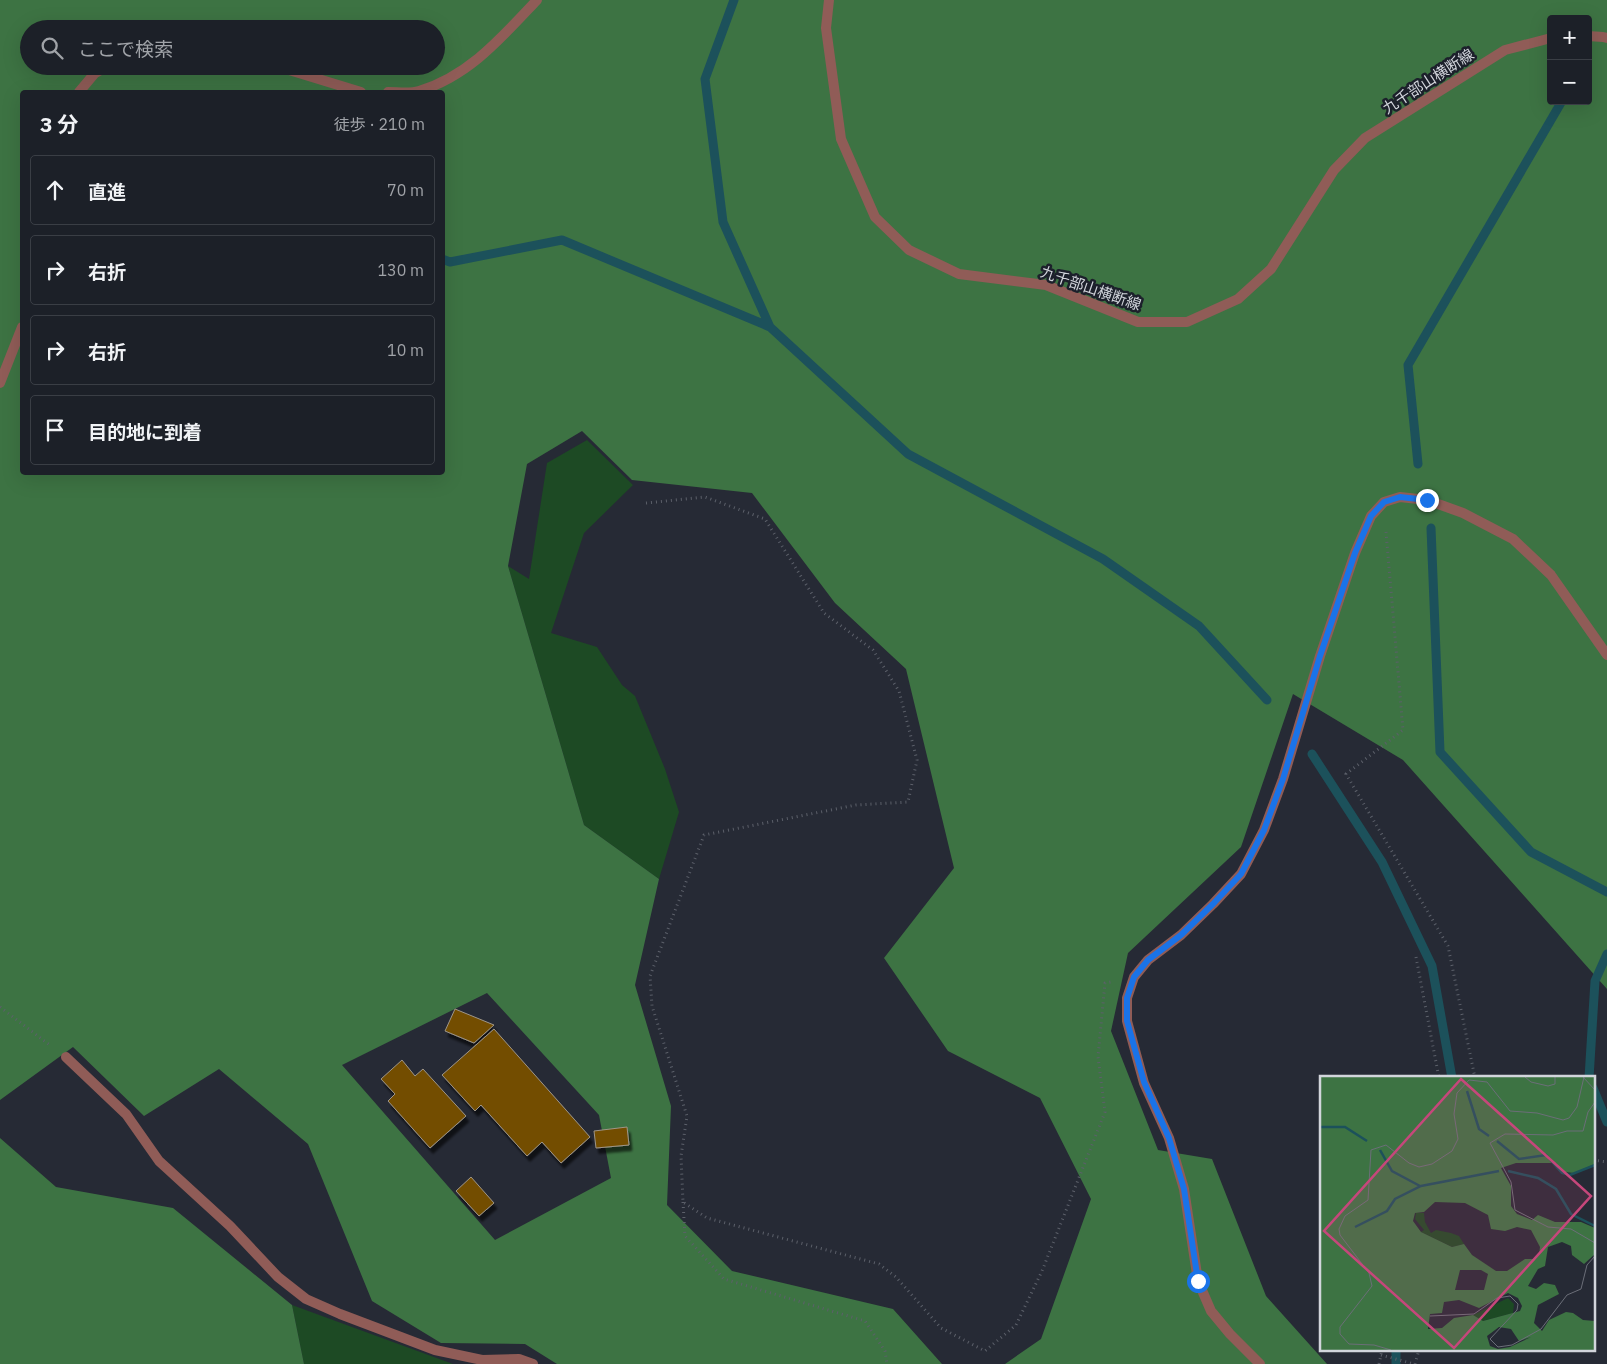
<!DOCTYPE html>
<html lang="ja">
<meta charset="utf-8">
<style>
:root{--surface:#1c2028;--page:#292d34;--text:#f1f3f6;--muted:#a0a3a8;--line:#3a3e45}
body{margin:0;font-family:"IBM Plex Sans","Noto Sans JP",sans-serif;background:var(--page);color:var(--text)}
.controls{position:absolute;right:15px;top:15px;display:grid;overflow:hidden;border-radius:5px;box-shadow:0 5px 20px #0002}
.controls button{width:45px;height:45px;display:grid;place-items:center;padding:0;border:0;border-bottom:1px solid var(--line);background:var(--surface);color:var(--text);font:25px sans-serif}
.stop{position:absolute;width:15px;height:15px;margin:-11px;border:4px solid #1a73e8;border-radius:50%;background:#fff}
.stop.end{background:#1a73e8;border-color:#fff;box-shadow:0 1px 5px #0008}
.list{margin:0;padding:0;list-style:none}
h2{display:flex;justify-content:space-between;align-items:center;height:65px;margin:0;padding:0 20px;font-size:21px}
h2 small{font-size:16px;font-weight:400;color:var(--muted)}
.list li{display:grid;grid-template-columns:32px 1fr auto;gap:15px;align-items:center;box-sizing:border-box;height:70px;margin:0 10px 10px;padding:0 10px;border:1px solid var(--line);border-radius:5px}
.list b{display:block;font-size:19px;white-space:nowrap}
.list em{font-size:16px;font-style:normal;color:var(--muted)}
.icon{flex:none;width:28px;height:28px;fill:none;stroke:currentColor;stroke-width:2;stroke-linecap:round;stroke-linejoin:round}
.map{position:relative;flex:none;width:1607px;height:1364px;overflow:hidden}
.search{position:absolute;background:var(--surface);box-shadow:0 5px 20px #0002;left:20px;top:20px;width:425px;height:55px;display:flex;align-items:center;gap:12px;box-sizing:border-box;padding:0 18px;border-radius:28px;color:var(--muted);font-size:19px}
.panel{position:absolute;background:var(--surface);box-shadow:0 5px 20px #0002;left:20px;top:90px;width:425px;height:385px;border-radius:5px}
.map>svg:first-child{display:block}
</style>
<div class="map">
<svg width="1607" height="1364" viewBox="0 0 1607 1364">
<defs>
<filter id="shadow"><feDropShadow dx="3" dy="5.5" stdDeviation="1" flood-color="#0009"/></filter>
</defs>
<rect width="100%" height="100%" fill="#262a35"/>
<path fill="#1d4a24" d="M 587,440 L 633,485 L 584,533 L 551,633 L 597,647 L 622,685 L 635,696 L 665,769 L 679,812 L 659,879 L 584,825 L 508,566 L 529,579 L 547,463 Z
M 292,1305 L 453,1364 L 304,1364 Z"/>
<path fill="#3d7343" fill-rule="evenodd" d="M 0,0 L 1607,0 L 1607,989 L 1403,760 L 1293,694 L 1241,847 L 1128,953 L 1111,1031 L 1158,1150 L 1212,1159 L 1266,1296 L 1327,1364 L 1005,1364 L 1041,1339 L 1091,1199 L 1040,1098 L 948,1051 L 884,958 L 954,868 L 906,669 L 835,603 L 752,493 L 632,480 L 582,431 L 527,464 L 508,566 L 584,825 L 659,879 L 635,985 L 671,1106 L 667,1205 L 732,1271 L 893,1309 L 942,1364 L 557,1364 L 525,1344 L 441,1343 L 372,1301 L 308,1144 L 219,1069 L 144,1116 L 73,1047 L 0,1100 ZM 1551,19 L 1588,19 L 1588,101 L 1551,101 ZM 29,29 L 436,29 L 436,66 L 29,66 ZM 22,92 L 442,92 L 442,472 L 22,472 ZM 487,993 L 599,1115 L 611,1178 L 495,1240 L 342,1065 Z
M 0,1138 L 56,1187 L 173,1208 L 292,1305 L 304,1364 L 0,1364 Z"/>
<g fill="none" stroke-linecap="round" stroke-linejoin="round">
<path stroke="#1c515b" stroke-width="9" d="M 734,0 L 705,79 L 723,222 L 770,327
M 442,259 L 450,262 L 562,240 L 770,327 L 908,454 L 1103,559 L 1199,626 L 1267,700
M 1418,464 L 1408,365 L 1562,101
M 1431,528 L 1440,752 L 1531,852 L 1607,892
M 1312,754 L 1382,862 L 1432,966 L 1452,1078
M 1589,1078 L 1595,981 L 1607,954
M 1593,1088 L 1607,1122
M 1396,1364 L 1396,1350"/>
</g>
<path fill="#734e00" stroke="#9e9588" filter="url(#shadow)" d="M 455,1009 L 494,1025 L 474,1043 L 445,1031 Z
M 494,1029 L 590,1137 L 561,1163 L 542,1142 L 527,1156 L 481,1105 L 475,1111 L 442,1075 Z
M 402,1060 L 415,1076 L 423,1069 L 466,1116 L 430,1148 L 388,1101 L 395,1094 L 381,1079 Z
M 627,1127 L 629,1145 L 596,1148 L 594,1131 Z
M 471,1177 L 494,1203 L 479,1216 L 456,1191 Z"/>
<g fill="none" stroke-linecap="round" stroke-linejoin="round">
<path stroke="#5c606a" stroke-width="3" stroke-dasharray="1 4" stroke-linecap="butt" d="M 646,503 L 705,497 L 765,519 L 824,613 L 873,650 L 899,691 L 917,760 L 908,802 L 856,805 L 704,835 L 650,976 L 652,1006 L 687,1116 L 681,1156 L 683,1202 L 707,1218 L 879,1264 L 896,1277 L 941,1328 L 985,1351 L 1016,1325 L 1042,1271 L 1105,1112 L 1098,1057 L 1105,983 L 1111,982
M 1386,532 L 1403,730 L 1346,774 L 1448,946 L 1475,1078
M 1416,957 L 1439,1078
M 0,1007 L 51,1046
M 1593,1160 L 1607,1162
M 683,1202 L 685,1236 L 724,1279 L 865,1321 L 885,1351 L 887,1364
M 1381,1355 L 1414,1364
M 1379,1364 L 1382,1350
M 1415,1364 L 1419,1350"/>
<path stroke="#905c57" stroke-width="10" d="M 829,0 L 826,28 L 841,139 L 875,217 L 909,250 L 959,274 L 1046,285 L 1138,322 L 1187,322 L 1238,299 L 1271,269 L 1334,170 L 1365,138 L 1505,50 L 1551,38
M 1588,36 L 1603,37 L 1607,38
M 276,66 L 361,92
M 79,92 L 95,73 L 108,66
M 388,92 C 398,92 410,94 419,91 C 469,76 502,37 537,0
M 0,383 L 22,327
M 66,1057 L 126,1114 L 159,1161 L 230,1226 L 278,1277 L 306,1299 L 340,1314 L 435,1350 L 482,1360 L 519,1359 L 533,1364
M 1260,1364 L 1230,1334 L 1211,1311 L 1198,1281 L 1184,1189 L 1169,1138 L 1144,1083 L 1127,1021 L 1127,998 L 1134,977 L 1148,960 L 1181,935 L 1213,904 L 1241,874 L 1264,830 L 1283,779 L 1320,656 L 1355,553 L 1371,516 L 1384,502 L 1400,497 L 1427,500 L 1463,513 L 1513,539 L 1551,575 L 1607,655"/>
</g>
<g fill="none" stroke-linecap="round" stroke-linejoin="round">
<path stroke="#1a73e8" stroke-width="6" d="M 1198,1281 L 1184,1189 L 1169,1138 L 1144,1082 L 1127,1021 L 1127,998 L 1134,977 L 1148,960 L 1181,935 L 1213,904 L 1241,874 L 1264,830 L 1283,779 L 1320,656 L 1355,553 L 1371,516 L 1384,502 L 1400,497 L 1427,500"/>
</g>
<g text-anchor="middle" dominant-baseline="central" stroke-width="5" stroke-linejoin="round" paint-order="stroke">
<g font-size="15" fill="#d2d5dc" stroke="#1c202b">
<text transform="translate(1428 81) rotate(-33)">九千部山横断線</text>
<text transform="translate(1091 288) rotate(19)">九千部山横断線</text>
</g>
</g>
<g transform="translate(1320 1076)">
<rect width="275" height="275" fill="#262a35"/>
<path d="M 96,137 L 104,137 L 105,146 L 111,157 L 116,154 L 131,157 L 139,160 L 144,168 L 132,171 L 101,156 L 104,154 L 95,143 ZM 188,222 L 194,228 L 193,237 L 163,245 L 153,239 Z" fill="#1d4a24"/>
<path d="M 0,1 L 275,1 L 275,88 L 254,97 L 244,96 L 236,87 L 196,87 L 181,92 L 191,110 L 191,130 L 197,138 L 212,144 L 218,139 L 235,146 L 261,146 L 275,152 L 275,178 L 264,188 L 252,179 L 251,170 L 242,166 L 228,171 L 225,190 L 218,193 L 208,210 L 216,213 L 224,207 L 235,209 L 239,218 L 218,229 L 214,247 L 222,255 L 229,244 L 246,236 L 253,237 L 263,244 L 275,245 L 275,274 L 0,274 ZM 115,126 L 145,127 L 168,139 L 171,153 L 185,155 L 197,151 L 211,154 L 220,171 L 219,179 L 215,183 L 205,183 L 187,195 L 176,195 L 152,179 L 144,168 L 132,171 L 101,156 L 93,145 L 95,137 L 104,136 ZM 140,194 L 161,194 L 168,198 L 164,214 L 135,214 ZM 188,217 L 198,222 L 202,230 L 200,235 L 163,245 L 153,239 L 134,242 L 122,252 L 108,253 L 110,238 L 122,237 L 124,226 L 139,224 L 159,232 ZM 179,251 L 191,253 L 199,265 L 211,261 L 190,271 L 178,273 L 170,270 L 167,260 Z" fill="#3d7343" fill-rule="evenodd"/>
<path fill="none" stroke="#1c515b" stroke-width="2.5" d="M 147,15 L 159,53 L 169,60M 0,51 L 25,51 L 47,65M 177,65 L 199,83 L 226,79 L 242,97 L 250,99 L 275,89M 60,74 L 72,95 L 100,110M 188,95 L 218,102 L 236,113 L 251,138 L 275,150M 35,151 L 67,135 L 75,123 L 101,110 L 179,95"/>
<path fill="none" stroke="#6b6e78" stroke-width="1" d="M 205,1 L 211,6 L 228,10 L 235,8 L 235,1M 263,1 L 275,14M 275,26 L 268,36 L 263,55 L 247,55 L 233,59 L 185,58 L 170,67 L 191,106 L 195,134 L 228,151 L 251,153 L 275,167M 110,240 L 154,238 L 177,222 L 190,220 L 198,228 L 197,234 L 170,263 L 178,271 L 192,269 L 221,253 L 247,219 L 261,213 L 267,189 L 275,180M 71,274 L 54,269 L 29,268 L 20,258 L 20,251 L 52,210 L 49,197 L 20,159 L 19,153 L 25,140 L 48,124 L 51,74 L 66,69 L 89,87 L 99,91 L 112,88 L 132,75 L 138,63 L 134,38 L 137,17 L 149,4 L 167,6 L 190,35 L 217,37 L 243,44 L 249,42 L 257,31 L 264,1"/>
<path fill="#c6477b" fill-opacity="0.15" stroke="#c6477b" stroke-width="2.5" d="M 141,3 L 271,120 L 134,272 L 4,155 Z"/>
<rect width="275" height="275" fill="none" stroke="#d2d5dc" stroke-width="2.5"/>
</g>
</svg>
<div class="controls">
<button>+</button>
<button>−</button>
</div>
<div class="stop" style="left:1198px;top:1281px"></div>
<div class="stop end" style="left:1427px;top:500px"></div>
<div class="search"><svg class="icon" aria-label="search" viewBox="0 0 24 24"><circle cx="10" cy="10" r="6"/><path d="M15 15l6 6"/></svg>ここで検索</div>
<section class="panel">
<h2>3 分<small>徒歩 · 210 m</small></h2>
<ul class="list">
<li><svg class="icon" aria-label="ahead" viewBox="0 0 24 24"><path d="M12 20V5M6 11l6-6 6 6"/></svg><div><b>直進</b></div><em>70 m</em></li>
<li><svg class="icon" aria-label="right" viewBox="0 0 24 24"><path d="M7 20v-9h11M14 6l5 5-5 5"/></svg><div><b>右折</b></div><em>130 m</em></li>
<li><svg class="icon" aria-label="right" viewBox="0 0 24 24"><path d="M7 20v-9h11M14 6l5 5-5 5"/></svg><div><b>右折</b></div><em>10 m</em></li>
<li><svg class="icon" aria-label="arrive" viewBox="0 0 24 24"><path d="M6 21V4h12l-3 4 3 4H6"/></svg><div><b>目的地に到着</b></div></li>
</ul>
</section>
</div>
